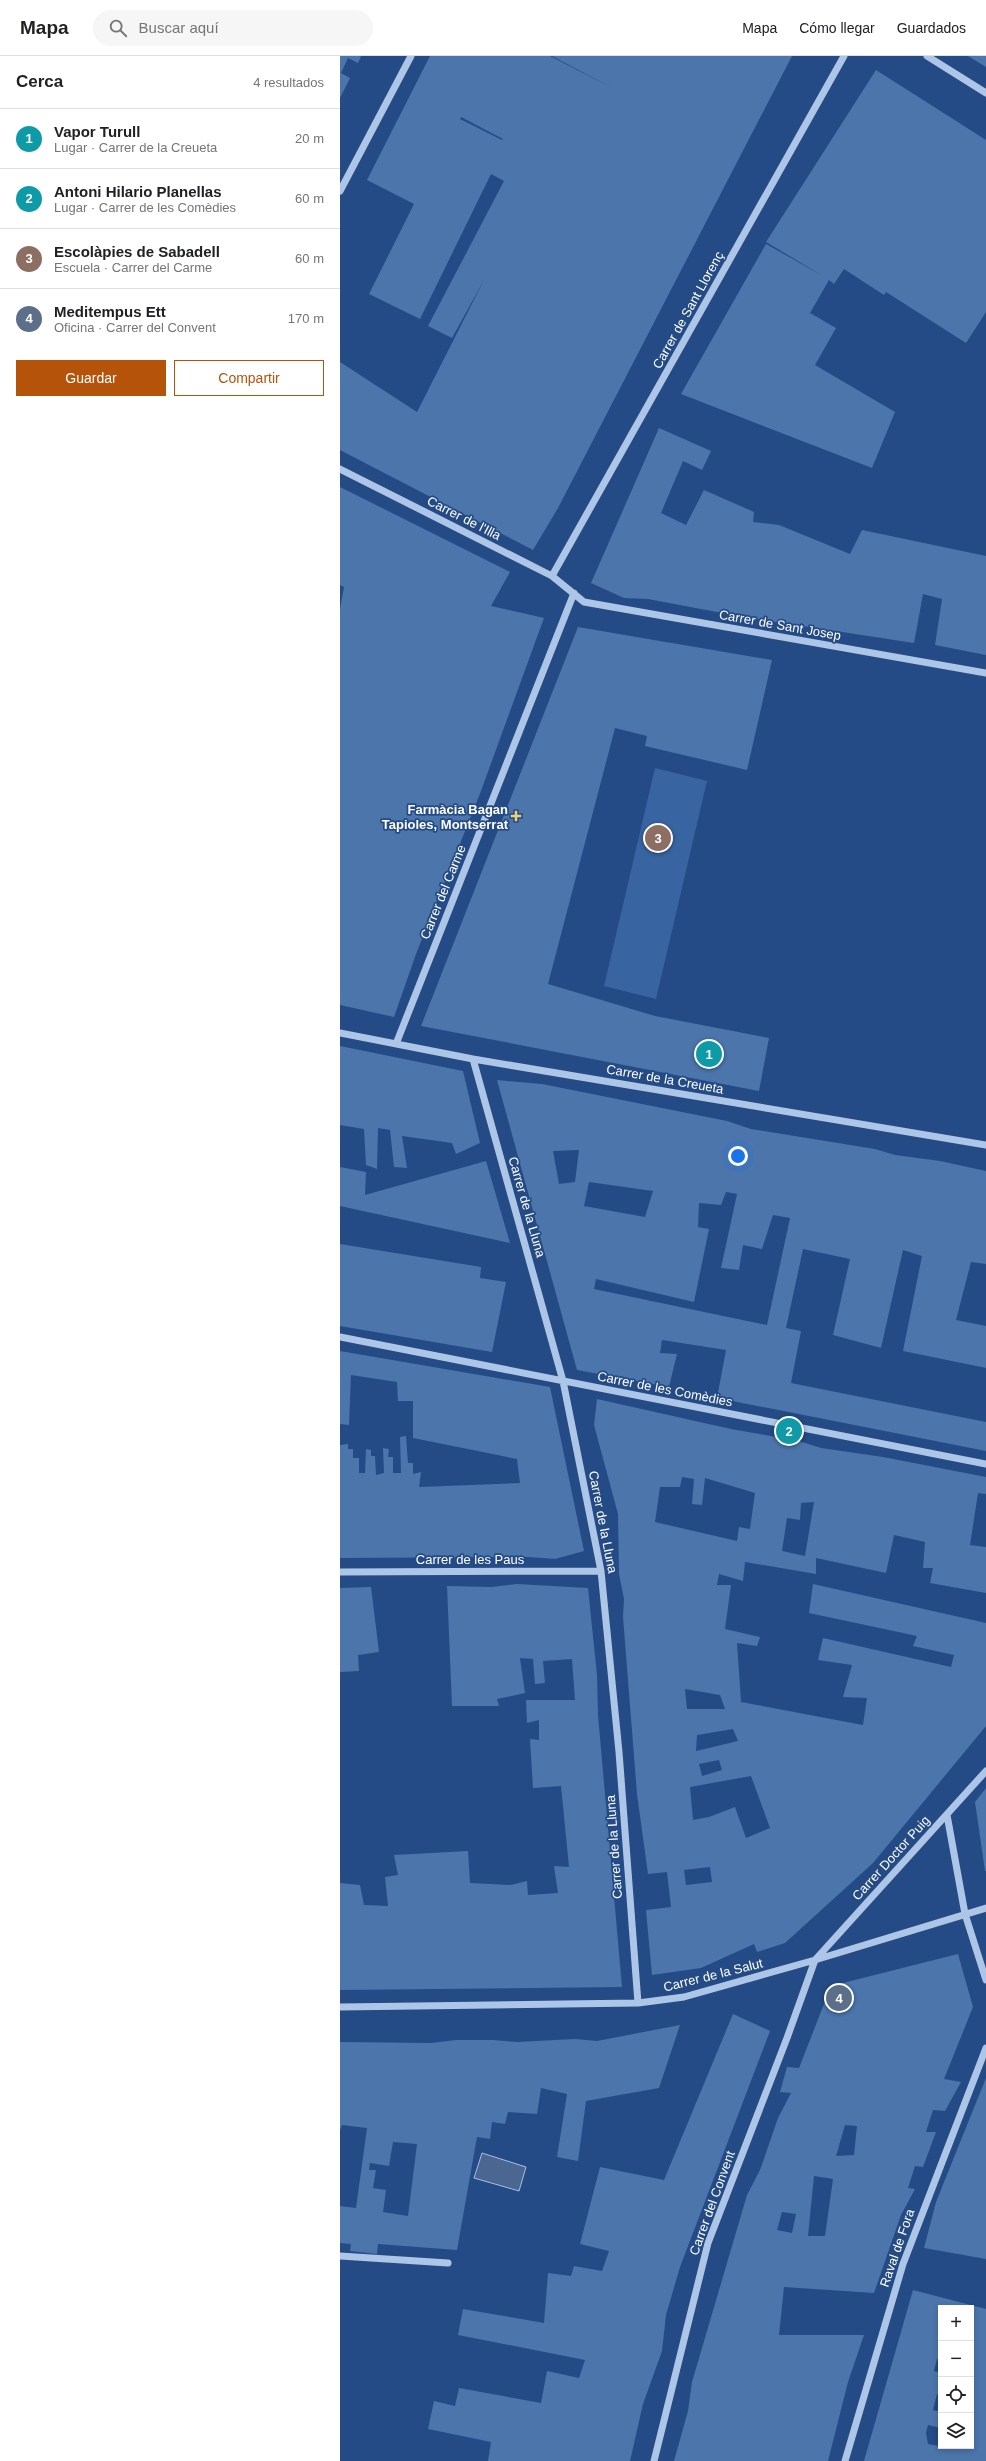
<!DOCTYPE html>
<html lang="es">
<meta charset="utf-8">
<style>
:root{--surface:#fff;--page:#f6f6f6;--text:#202124;--muted:#757577;--line:#e0e0e0;--accent:#b45309}
body{margin:0;font-family:Arial,sans-serif;background:var(--page);color:var(--text)}
.controls{position:absolute;right:12px;bottom:12px;display:grid;overflow:hidden;border-radius:0px;box-shadow:0 2px 6px #0003}
.controls button{width:36px;height:36px;display:grid;place-items:center;padding:0;border:0;border-bottom:1px solid var(--line);background:var(--surface);color:var(--text);font:20px sans-serif}
.you{position:absolute;left:398px;top:1100px;width:14px;height:14px;margin:-10px;border:3px solid #fff;border-radius:50%;background:#1a73e8;box-shadow:0 0 0 6px #1a73e833}
.badge{display:grid;place-items:center;width:26px;height:26px;border-radius:50%;background:var(--accent);color:#fff;font-size:13px;font-weight:700}
.pin{position:absolute;translate:-50% -50%;border:2px solid #fff;box-shadow:0 1px 4px #0006}
.list{margin:0;padding:0;list-style:none}
h2{display:flex;justify-content:space-between;align-items:center;height:52px;margin:0;padding:0 16px;font-size:17px}
h2 small{font-size:13px;font-weight:400;color:var(--muted)}
.list li{display:grid;grid-template-columns:26px 1fr auto;gap:12px;align-items:center;box-sizing:border-box;height:60px;padding:0 16px;border-top:1px solid var(--line)}
.list b{display:block;font-size:15px;white-space:nowrap}
.list p{margin:0;font-size:13px;white-space:nowrap;color:var(--muted)}
.list em{font-size:13px;font-style:normal;color:var(--muted)}
.actions{display:flex;gap:8px;padding:12px 16px}
.actions a{flex:1;padding:9px 0;border:1px solid var(--accent);border-radius:0px;text-align:center;font-size:14px;color:var(--accent)}
.actions .main{background:var(--accent);color:#fff}
.icon{flex:none;width:22px;height:22px;fill:none;stroke:currentColor;stroke-width:2;stroke-linecap:round;stroke-linejoin:round}
.map{position:relative;flex:none;width:646px;height:2405px;overflow:hidden}
header{display:flex;align-items:center;gap:24px;box-sizing:border-box;height:56px;padding:0 20px;background:var(--surface);border-bottom:1px solid var(--line)}
header strong{font-size:19px}
nav{display:flex;gap:22px;margin-inline-start:auto;font-size:14px}
.search{width:280px;height:36px;background:var(--page);display:flex;align-items:center;gap:10px;box-sizing:border-box;padding:0 14px;border-radius:22px;color:var(--muted);font-size:15px}
main{display:flex}
aside{flex:1;background:var(--surface)}
.map>svg:first-child{display:block}
</style>
<header>
<strong>Mapa</strong>
<div class="search"><svg class="icon" aria-label="search" viewBox="0 0 24 24"><circle cx="10" cy="10" r="6"/><path d="M15 15l6 6"/></svg>Buscar aquí</div>
<nav><a>Mapa</a><a>Cómo llegar</a><a>Guardados</a></nav>
</header>
<main>
<aside>
<h2>Cerca<small>4 resultados</small></h2>
<ul class="list">
<li><span class="badge" style="background:#0f9aa8">1</span><div><b>Vapor Turull</b><p>Lugar · Carrer de la Creueta</p></div><em>20 m</em></li>
<li><span class="badge" style="background:#0f9aa8">2</span><div><b>Antoni Hilario Planellas</b><p>Lugar · Carrer de les Comèdies</p></div><em>60 m</em></li>
<li><span class="badge" style="background:#8d6e63">3</span><div><b>Escolàpies de Sabadell</b><p>Escuela · Carrer del Carme</p></div><em>60 m</em></li>
<li><span class="badge" style="background:#5c6f8a">4</span><div><b>Meditempus Ett</b><p>Oficina · Carrer del Convent</p></div><em>170 m</em></li>
</ul>
<div class="actions"><a class="main">Guardar</a><a>Compartir</a></div>
</aside>
<div class="map">
<svg width="646" height="2405" viewBox="0 0 646 2405">
<rect width="100%" height="100%" fill="#244b85"/>
<path fill="#3865a1" d="M 315,712 L 367,725 L 316,943 L 264,930 Z"/>
<path fill="#4b6690" stroke="#a2c1e9" d="M 142,2097 L 186,2111 L 179,2135 L 134,2122 Z"/>
<path fill="#4c75ac" fill-rule="evenodd" d="M 0,0 L 21,0 L 18,7 L 8,2 L 1,17 L 10,22 L 0,42 Z
M 90,0 L 210,0 L 276,34 L 212,0 L 452,0 L 218,452 L 193,494 L 0,394 L 0,306 L 77,356 L 145,222 L 112,282 L 88,270 L 164,125 L 151,118 L 80,263 L 29,238 L 74,148 L 27,124 ZM 121,61 L 163,83 L 162,84 L 120,63 Z
M 628,0 L 646,0 L 646,11 Z
M 536,14 L 646,84 L 646,256 L 626,287 L 546,236 L 544,239 L 504,213 L 494,228 L 489,224 L 470,257 L 496,272 L 475,309 L 555,356 L 532,412 L 341,338 L 426,188 L 483,220 L 426,186 Z
M 319,372 L 371,395 L 362,414 L 343,405 L 321,457 L 346,469 L 364,434 L 414,456 L 413,466 L 439,469 L 510,498 L 522,474 L 646,500 L 646,599 L 595,589 L 602,543 L 583,538 L 574,587 L 398,560 L 308,543 L 284,542 L 251,527 Z
M 0,431 L 170,516 L 151,550 L 204,562 L 141,735 L 76,898 L 54,961 L 0,949 L 0,553 L 4,531 L 0,529 Z
M 238,571 L 432,604 L 407,714 L 305,690 L 307,680 L 275,672 L 208,928 L 315,960 L 429,982 L 419,1035 L 81,970 Z
M 0,990 L 123,1015 L 140,1087 L 116,1098 L 112,1087 L 62,1080 L 67,1112 L 54,1111 L 50,1074 L 38,1072 L 37,1113 L 26,1109 L 24,1073 L 0,1069 Z
M 157,1024 L 202,1028 L 387,1065 L 411,1073 L 535,1093 L 555,1099 L 600,1105 L 646,1115 L 646,1208 L 631,1206 L 616,1264 L 646,1270 L 646,1312 L 563,1295 L 582,1200 L 563,1194 L 541,1292 L 493,1279 L 510,1203 L 463,1193 L 446,1272 L 461,1275 L 451,1327 L 646,1366 L 646,1395 L 377,1342 L 386,1294 L 322,1284 L 320,1297 L 337,1298 L 329,1331 L 237,1314 ZM 239,1094 L 235,1126 L 219,1128 L 213,1095 ZM 249,1126 L 313,1135 L 305,1161 L 244,1150 ZM 386,1136 L 397,1138 L 381,1212 L 399,1214 L 403,1189 L 422,1193 L 433,1159 L 450,1162 L 427,1269 L 254,1233 L 256,1223 L 354,1246 L 369,1173 L 358,1171 L 359,1147 L 381,1149 Z
M 146,1105 L 170,1187 L 0,1150 L 0,1111 L 26,1116 L 25,1139 Z
M 0,1188 L 141,1211 L 140,1222 L 166,1226 L 152,1296 L 0,1270 Z
M 0,1295 L 210,1331 L 244,1495 L 215,1503 L 189,1501 L 0,1502 L 0,1389 L 8,1388 L 8,1393 L 13,1393 L 13,1402 L 19,1402 L 19,1417 L 25,1417 L 26,1393 L 31,1394 L 31,1400 L 35,1400 L 36,1419 L 44,1417 L 43,1392 L 49,1393 L 48,1401 L 53,1401 L 53,1417 L 61,1417 L 60,1381 L 66,1380 L 68,1407 L 73,1407 L 73,1418 L 81,1416 L 79,1431 L 180,1427 L 177,1403 L 73,1382 L 73,1345 L 58,1345 L 57,1326 L 11,1319 L 9,1369 L 0,1368 Z
M 257,1343 L 391,1373 L 459,1385 L 481,1392 L 543,1401 L 646,1421 L 646,1438 L 638,1437 L 630,1489 L 646,1491 L 646,1537 L 590,1527 L 593,1512 L 583,1512 L 585,1486 L 554,1479 L 546,1517 L 476,1502 L 476,1518 L 405,1506 L 403,1525 L 379,1518 L 377,1529 L 391,1529 L 385,1573 L 420,1581 L 417,1590 L 397,1587 L 401,1646 L 523,1669 L 527,1642 L 503,1641 L 512,1609 L 478,1604 L 483,1582 L 611,1611 L 614,1599 L 573,1590 L 577,1580 L 469,1557 L 473,1528 L 646,1567 L 646,1670 L 533,1807 L 445,1887 L 417,1896 L 414,1888 L 361,1912 L 312,1919 L 306,1854 L 331,1851 L 327,1816 L 308,1818 L 297,1738 L 283,1561 L 284,1543 L 279,1518 L 278,1458 L 254,1369 ZM 342,1421 L 354,1423 L 352,1448 L 362,1449 L 365,1422 L 415,1437 L 410,1473 L 399,1471 L 397,1485 L 315,1466 L 320,1431 L 340,1431 ZM 474,1446 L 465,1500 L 442,1495 L 447,1462 L 460,1464 L 461,1447 ZM 345,1633 L 380,1639 L 385,1653 L 347,1653 ZM 393,1673 L 398,1685 L 356,1695 L 357,1679 ZM 379,1704 L 382,1714 L 362,1720 L 359,1708 ZM 411,1720 L 430,1772 L 406,1782 L 395,1751 L 369,1761 L 353,1764 L 350,1731 ZM 370,1811 L 372,1826 L 346,1829 L 344,1814 Z
M 177,1528 L 248,1532 L 257,1619 L 258,1659 L 282,1931 L 0,1934 L 0,1827 L 20,1829 L 24,1849 L 48,1850 L 45,1821 L 58,1819 L 54,1799 L 128,1795 L 130,1827 L 171,1829 L 187,1825 L 188,1839 L 218,1837 L 214,1810 L 229,1811 L 221,1730 L 193,1732 L 190,1683 L 199,1684 L 199,1664 L 187,1667 L 186,1644 L 235,1644 L 232,1603 L 203,1605 L 205,1627 L 195,1628 L 193,1603 L 180,1602 L 185,1637 L 157,1643 L 159,1650 L 112,1650 L 107,1530 L 152,1531 Z
M 31,1531 L 39,1596 L 18,1599 L 19,1615 L 0,1616 L 0,1532 Z
M 646,1732 L 646,1815 L 645,1815 L 635,1746 Z
M 618,1898 L 633,1951 L 604,2023 L 621,2026 L 605,2055 L 593,2054 L 586,2076 L 596,2076 L 583,2111 L 575,2110 L 568,2132 L 575,2133 L 561,2159 L 534,2237 L 444,2231 L 439,2279 L 524,2279 L 508,2326 L 488,2405 L 334,2405 L 348,2355 L 352,2326 L 407,2139 L 420,2114 L 438,2062 L 451,2037 L 440,2036 L 447,2011 L 459,2012 L 491,1930 ZM 505,2069 L 517,2070 L 514,2099 L 496,2100 ZM 474,2120 L 493,2123 L 485,2180 L 468,2180 ZM 442,2156 L 456,2158 L 452,2177 L 437,2174 Z
M 393,1958 L 430,1975 L 340,2211 L 326,2259 L 322,2295 L 303,2348 L 290,2405 L 148,2405 L 151,2386 L 88,2373 L 94,2345 L 115,2350 L 119,2332 L 201,2347 L 207,2315 L 239,2322 L 245,2304 L 118,2279 L 123,2253 L 204,2267 L 208,2217 L 231,2220 L 234,2210 L 262,2215 L 269,2195 L 240,2188 L 260,2111 L 324,2124 Z
M 340,1969 L 319,2032 L 246,2045 L 238,2105 L 217,2101 L 227,2038 L 201,2032 L 197,2058 L 168,2056 L 165,2068 L 152,2066 L 150,2083 L 137,2081 L 117,2194 L 38,2188 L 37,2198 L 10,2195 L 11,2188 L 0,2187 L 0,2150 L 16,2152 L 27,2072 L 2,2069 L 0,2074 L 0,1986 L 91,1987 L 116,1984 L 153,1984 L 177,1986 L 235,1983 L 257,1985 ZM 53,2086 L 77,2088 L 68,2160 L 43,2156 L 46,2134 L 33,2132 L 36,2114 L 29,2114 L 30,2107 L 49,2110 Z
M 646,2022 L 646,2203 L 584,2192 L 596,2146 Z
M 573,2234 L 646,2253 L 646,2405 L 524,2405 ZM 601,2252 L 631,2252 L 631,2390 L 604,2391 L 588,2388 L 586,2377 L 588,2369 L 601,2372 L 601,2356 L 593,2354 L 597,2338 L 601,2339 L 601,2317 L 594,2315 L 597,2303 L 601,2304 Z"/>
<g fill="none" stroke-linecap="round" stroke-linejoin="round">
<path stroke="#adc6e8" stroke-width="7" d="M 587,0 L 646,37
M 0,135 L 71,0
M 0,413 L 212,520 L 244,546 L 646,617
M 212,520 L 504,0
M 0,977 L 133,1003 L 646,1089
M 56,988 L 234,537
M 133,1003 L 223,1325 L 261,1515 L 279,1696 L 298,1947
M 0,1281 L 646,1408
M 0,1516 L 261,1515
M 607,1759 L 625,1858 L 646,1924
M 0,1951 L 298,1947 L 344,1941 L 475,1904 L 646,1852
M 0,2200 L 108,2207
M 314,2405 L 368,2187 L 447,1982 L 475,1904 L 646,1715
M 505,2405 L 563,2208 L 646,1992"/>
</g>
<path fill="#f3d171" stroke="#244b85" stroke-width="1.5" d="M174 754h4v4h4v4h-4v4h-4v-4h-4v-4h4z"/>
<g text-anchor="middle" dominant-baseline="central" stroke-width="3.5" stroke-linejoin="round" paint-order="stroke">
<g font-size="13" fill="#fff" stroke="#244b85">
<text transform="translate(348 254) rotate(-61)">Carrer de Sant Llorenç</text>
<text transform="translate(124 462) rotate(27)">Carrer de l'Illa</text>
<text transform="translate(440 569) rotate(10)">Carrer de Sant Josep</text>
<text transform="translate(103 836) rotate(-68)">Carrer del Carme</text>
<text transform="translate(325 1023) rotate(10)">Carrer de la Creueta</text>
<text transform="translate(187 1151) rotate(74)">Carrer de la Lluna</text>
<text transform="translate(325 1333) rotate(11)">Carrer de les Comèdies</text>
<text transform="translate(263 1466) rotate(79)">Carrer de la Lluna</text>
<text x="130" y="1503">Carrer de les Paus</text>
<text transform="translate(274 1791) rotate(-94)">Carrer de la Lluna</text>
<text transform="translate(551 1802) rotate(-48)">Carrer Doctor Puig</text>
<text transform="translate(373 1919) rotate(-14)">Carrer de la Salut</text>
<text transform="translate(372 2147) rotate(-70)">Carrer del Convent</text>
<text transform="translate(557 2192) rotate(-71)">Raval de Fora</text>
</g>
<g font-size="13" font-weight="bold" fill="#fff" stroke="#244b85" text-anchor="end">
<text x="168" y="753">Farmàcia Bagan<tspan x="168" dy="15">Tapioles, Montserrat</tspan></text>
</g>
</g>
</svg>
<div class="controls">
<button>+</button>
<button>−</button>
<button><svg class="icon" aria-label="locate" viewBox="0 0 24 24"><circle cx="12" cy="12" r="6"/><path d="M12 2v4M12 18v4M2 12h4M18 12h4"/></svg></button>
<button><svg class="icon" aria-label="layers" viewBox="0 0 24 24"><path d="M12 4l9 5-9 5-9-5zM3 14l9 5 9-5"/></svg></button>
</div>
<div class="you"></div>
<div class="pin badge" style="left:369px;top:998px;background:#0f9aa8">1</div>
<div class="pin badge" style="left:449px;top:1375px;background:#0f9aa8">2</div>
<div class="pin badge" style="left:318px;top:782px;background:#8d6e63">3</div>
<div class="pin badge" style="left:499px;top:1942px;background:#5c6f8a">4</div>
</div>
</main>
